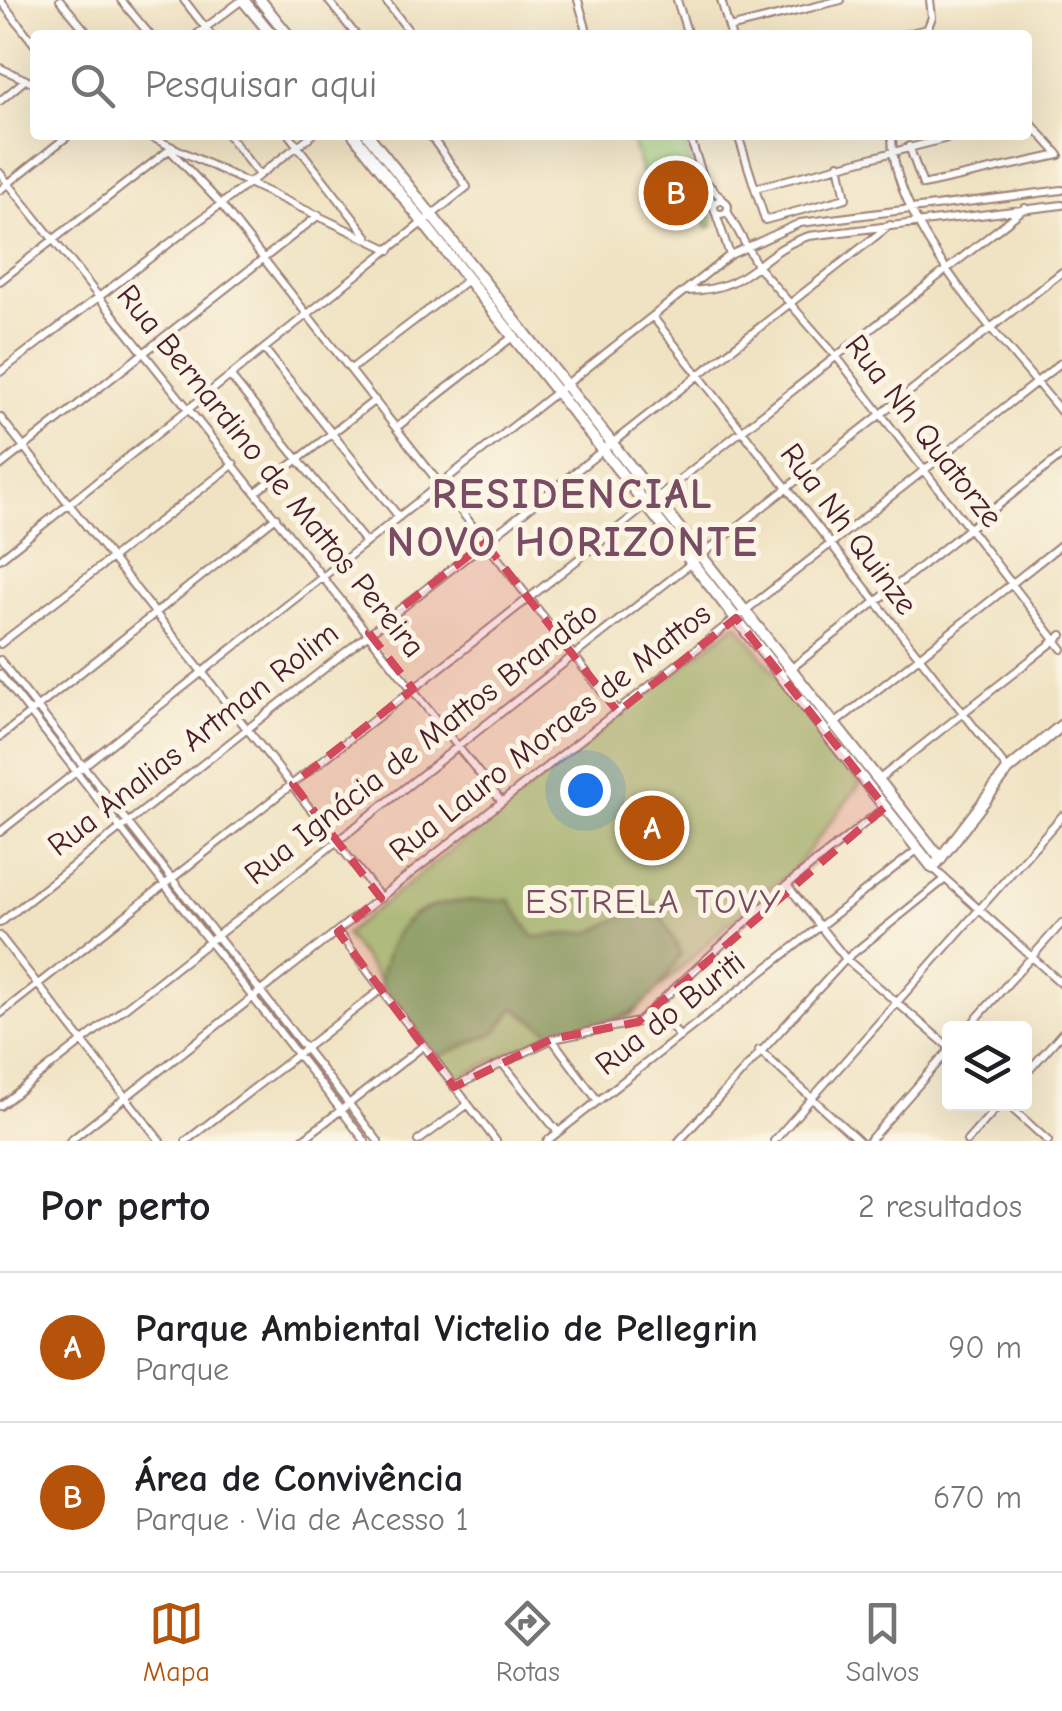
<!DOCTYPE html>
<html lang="pt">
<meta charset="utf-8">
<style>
:root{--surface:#fff;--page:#f2f2f2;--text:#202124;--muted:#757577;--line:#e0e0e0;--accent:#b45309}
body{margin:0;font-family:"Comic Neue",sans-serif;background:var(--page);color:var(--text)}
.controls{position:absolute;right:30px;bottom:30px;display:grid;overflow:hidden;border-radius:10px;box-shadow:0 10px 40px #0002}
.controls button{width:90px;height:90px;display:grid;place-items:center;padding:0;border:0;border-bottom:2px solid var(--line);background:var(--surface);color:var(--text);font:50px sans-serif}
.you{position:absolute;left:585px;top:790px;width:35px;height:35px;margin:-25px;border:8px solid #fff;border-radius:50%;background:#1a73e8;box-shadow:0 0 0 15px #1a73e833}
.badge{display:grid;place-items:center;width:65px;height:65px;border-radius:50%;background:var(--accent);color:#fff;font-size:32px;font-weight:700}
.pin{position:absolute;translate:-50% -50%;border:5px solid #fff;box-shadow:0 2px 10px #0006}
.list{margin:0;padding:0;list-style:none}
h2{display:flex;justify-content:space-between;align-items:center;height:130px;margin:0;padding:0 40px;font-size:42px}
h2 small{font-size:32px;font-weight:400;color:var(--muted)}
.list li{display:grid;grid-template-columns:65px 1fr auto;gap:30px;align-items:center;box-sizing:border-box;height:150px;padding:0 40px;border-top:2px solid var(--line)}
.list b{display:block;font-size:38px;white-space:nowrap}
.list p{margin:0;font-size:32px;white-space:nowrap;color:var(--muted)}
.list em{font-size:32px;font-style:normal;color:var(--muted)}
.icon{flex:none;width:55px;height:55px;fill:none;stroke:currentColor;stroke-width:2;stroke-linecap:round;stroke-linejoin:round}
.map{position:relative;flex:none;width:1062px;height:1141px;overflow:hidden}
.search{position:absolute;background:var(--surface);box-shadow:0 10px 40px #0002;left:30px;right:30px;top:30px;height:110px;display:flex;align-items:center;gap:25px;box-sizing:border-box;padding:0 35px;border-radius:10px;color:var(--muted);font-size:38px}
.sheet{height:430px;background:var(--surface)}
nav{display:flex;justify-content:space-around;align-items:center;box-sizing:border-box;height:140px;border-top:2px solid var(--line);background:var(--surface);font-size:28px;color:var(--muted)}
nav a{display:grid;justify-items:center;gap:5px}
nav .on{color:var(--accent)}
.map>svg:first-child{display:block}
</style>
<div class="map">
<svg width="1062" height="1141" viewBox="0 0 1062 1141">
<rect width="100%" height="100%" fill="#fcf5e5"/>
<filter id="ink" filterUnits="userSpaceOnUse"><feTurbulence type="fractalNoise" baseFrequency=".01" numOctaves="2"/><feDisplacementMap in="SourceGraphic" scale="20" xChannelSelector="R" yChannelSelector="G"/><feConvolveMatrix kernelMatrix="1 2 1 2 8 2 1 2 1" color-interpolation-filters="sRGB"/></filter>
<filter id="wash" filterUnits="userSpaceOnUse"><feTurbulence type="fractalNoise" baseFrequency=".0048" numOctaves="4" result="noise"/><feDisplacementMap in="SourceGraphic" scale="40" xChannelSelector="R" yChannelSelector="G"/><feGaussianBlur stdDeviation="2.25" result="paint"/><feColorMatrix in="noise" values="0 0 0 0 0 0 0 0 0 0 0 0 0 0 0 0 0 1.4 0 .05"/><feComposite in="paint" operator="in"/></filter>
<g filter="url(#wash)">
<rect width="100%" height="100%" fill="#f0e3c3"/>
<path fill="#a6d785" stroke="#787b58" stroke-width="2.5" d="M 630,135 L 681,135 L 714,225 L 707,228 L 701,208 L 657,218 Z
M 737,623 L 860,784 L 792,872 L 750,903 L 628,1018 L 552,1033 L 454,1080 L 345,934 Z"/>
<path fill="#84b872" stroke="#676c4e" stroke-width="2.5" d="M 510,900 L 533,937 L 592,932 L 654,901 L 681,954 C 642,1021 624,1019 552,1033 L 515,1008 L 495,1033 L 437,1057 L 379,984 C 395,899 435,901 510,900 Z"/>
</g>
<g filter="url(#ink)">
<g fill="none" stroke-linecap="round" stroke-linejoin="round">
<defs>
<path id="street" d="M 0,0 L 35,45
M 60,0 L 89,35
M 121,0 L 150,35
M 184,0 L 211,35
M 328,0 L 356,35
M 385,0 L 412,35
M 578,0 L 588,35
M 677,0 L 688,35
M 721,0 L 731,35
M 729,28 L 841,0
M 196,35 L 242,0
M 902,35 L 927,29 L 933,35
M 925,35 L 932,17 L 930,0
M 0,68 L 35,84
M 0,101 L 25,80
M 147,135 L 390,250
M 228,135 L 259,175
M 289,135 L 368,237
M 689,135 L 730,255
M 738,135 L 765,220 L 846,198 L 839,164
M 892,135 C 891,227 1006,343 1062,413
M 909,146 L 923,185 L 1059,155 L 1027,119
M 170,150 L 220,203 L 618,712
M 0,173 L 502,802
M 706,182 L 725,202
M 755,188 L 959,135
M 0,190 L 69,135
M714 207a7 7 0 1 1 14 0a7 7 0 1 1-14 0Z
M 727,211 L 758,267 L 836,356 L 1062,649
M 0,281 L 169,150
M 687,291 C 753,290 755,253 809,236 L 1062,205
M 653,317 L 1008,770
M 265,350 L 399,517
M 351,369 L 466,281
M 0,372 L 312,135
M 231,377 L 366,543
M 0,417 L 381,898
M 397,427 L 515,335
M 0,466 L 319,215
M 256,492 L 375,400
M 0,559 L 467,187 L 430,135
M 0,644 L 234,464
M 0,660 L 378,1141
M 788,671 L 1062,455
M 0,674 L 365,1141
M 832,726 L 1062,544
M 0,737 L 276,517
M 878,780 L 1062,635
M 0,832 L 730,255 L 800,223 L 1062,190
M 933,868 L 1062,984
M 787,885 L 846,959 L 950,1048
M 0,923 L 890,225
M 338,932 L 496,1141
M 0,936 L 160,1141
M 655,1006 L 680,1037
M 0,1014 L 1025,208
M 968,1028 L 1062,923
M 552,1039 L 598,1101
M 759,1050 L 859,1141
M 502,1063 L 558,1132
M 1024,1076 L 1062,1033
M 454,1087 L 552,1039 L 638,1022 L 787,885 L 885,807
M 1007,1104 L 1048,1141
M 0,1106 L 1062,272
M 70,1141 L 1062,362
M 186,1141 L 383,988
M 301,1141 L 422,1047
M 418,1141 L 467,1105
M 547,1141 L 917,850
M 679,1141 L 846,959 L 944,880
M 774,1141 L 1062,816
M 869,1141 L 950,1049
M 967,1141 L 1000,1104"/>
<path id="secondary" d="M 243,0 L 272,35
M 260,0 L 288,35
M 354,135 L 933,868 L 1008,770 L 1062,725
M 368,135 L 941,859"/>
</defs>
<use href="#street" stroke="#9d8177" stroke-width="10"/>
<use href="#secondary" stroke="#9d8177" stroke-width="14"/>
<use href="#street" stroke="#fff" stroke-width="6"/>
<use href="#secondary" stroke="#fff" stroke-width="10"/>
</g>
</g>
<path fill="#d1495b" fill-opacity="0.2" stroke="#d1495b" stroke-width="8" stroke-dasharray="20 12" stroke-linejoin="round" d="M 485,543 L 618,712 L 736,618 L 885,807 L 638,1022 L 552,1039 L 454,1087 L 338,932 L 381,898 L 293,784 L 413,689 L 369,633 Z"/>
<g text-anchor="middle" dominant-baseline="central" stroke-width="10" stroke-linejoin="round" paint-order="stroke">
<g font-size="32" fill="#4a1f2b" stroke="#fcf5e5">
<text transform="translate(924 431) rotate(52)">Rua Nh Quatorze</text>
<text transform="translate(271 471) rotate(51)">Rua Bernardino de Mattos Pereira</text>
<text transform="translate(849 529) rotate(53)">Rua Nh Quinze</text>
<text transform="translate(550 732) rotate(-38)">Rua Lauro Moraes de Mattos</text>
<text transform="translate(193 739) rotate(-38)">Rua Analias Artman Rolim</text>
<text transform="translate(421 743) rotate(-38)">Rua Ignácia de Mattos Brandão</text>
<text transform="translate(670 1013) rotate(-38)">Rua do Buriti</text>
</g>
<g font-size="35" letter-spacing="2.5" fill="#784c63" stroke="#fcf5e5">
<text x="654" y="901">ESTRELA TOVY</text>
</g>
<g font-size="42" font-weight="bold" letter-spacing="2.5" fill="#784c63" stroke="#fcf5e5">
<text x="573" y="494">RESIDENCIAL<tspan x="573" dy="48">NOVO HORIZONTE</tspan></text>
</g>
</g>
</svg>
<div class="controls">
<button><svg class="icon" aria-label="layers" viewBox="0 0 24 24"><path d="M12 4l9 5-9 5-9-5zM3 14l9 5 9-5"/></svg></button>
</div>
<div class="you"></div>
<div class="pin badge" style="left:652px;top:828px">A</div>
<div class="pin badge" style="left:676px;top:193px">B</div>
<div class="search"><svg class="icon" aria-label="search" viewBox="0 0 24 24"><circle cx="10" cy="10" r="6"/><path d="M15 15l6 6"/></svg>Pesquisar aqui</div>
</div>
<section class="sheet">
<h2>Por perto<small>2 resultados</small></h2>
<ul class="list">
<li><span class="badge">A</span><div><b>Parque Ambiental Victelio de Pellegrin</b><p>Parque</p></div><em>90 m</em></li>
<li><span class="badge">B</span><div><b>Área de Convivência</b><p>Parque · Via de Acesso 1</p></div><em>670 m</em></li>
</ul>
</section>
<nav>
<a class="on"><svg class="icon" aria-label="map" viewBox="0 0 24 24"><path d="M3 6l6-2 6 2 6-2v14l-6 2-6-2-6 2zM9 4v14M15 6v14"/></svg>Mapa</a>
<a><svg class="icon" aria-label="directions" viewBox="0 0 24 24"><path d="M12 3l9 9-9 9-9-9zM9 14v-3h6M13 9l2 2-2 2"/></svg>Rotas</a>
<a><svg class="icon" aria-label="saved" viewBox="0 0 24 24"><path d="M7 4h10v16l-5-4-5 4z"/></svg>Salvos</a>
</nav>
